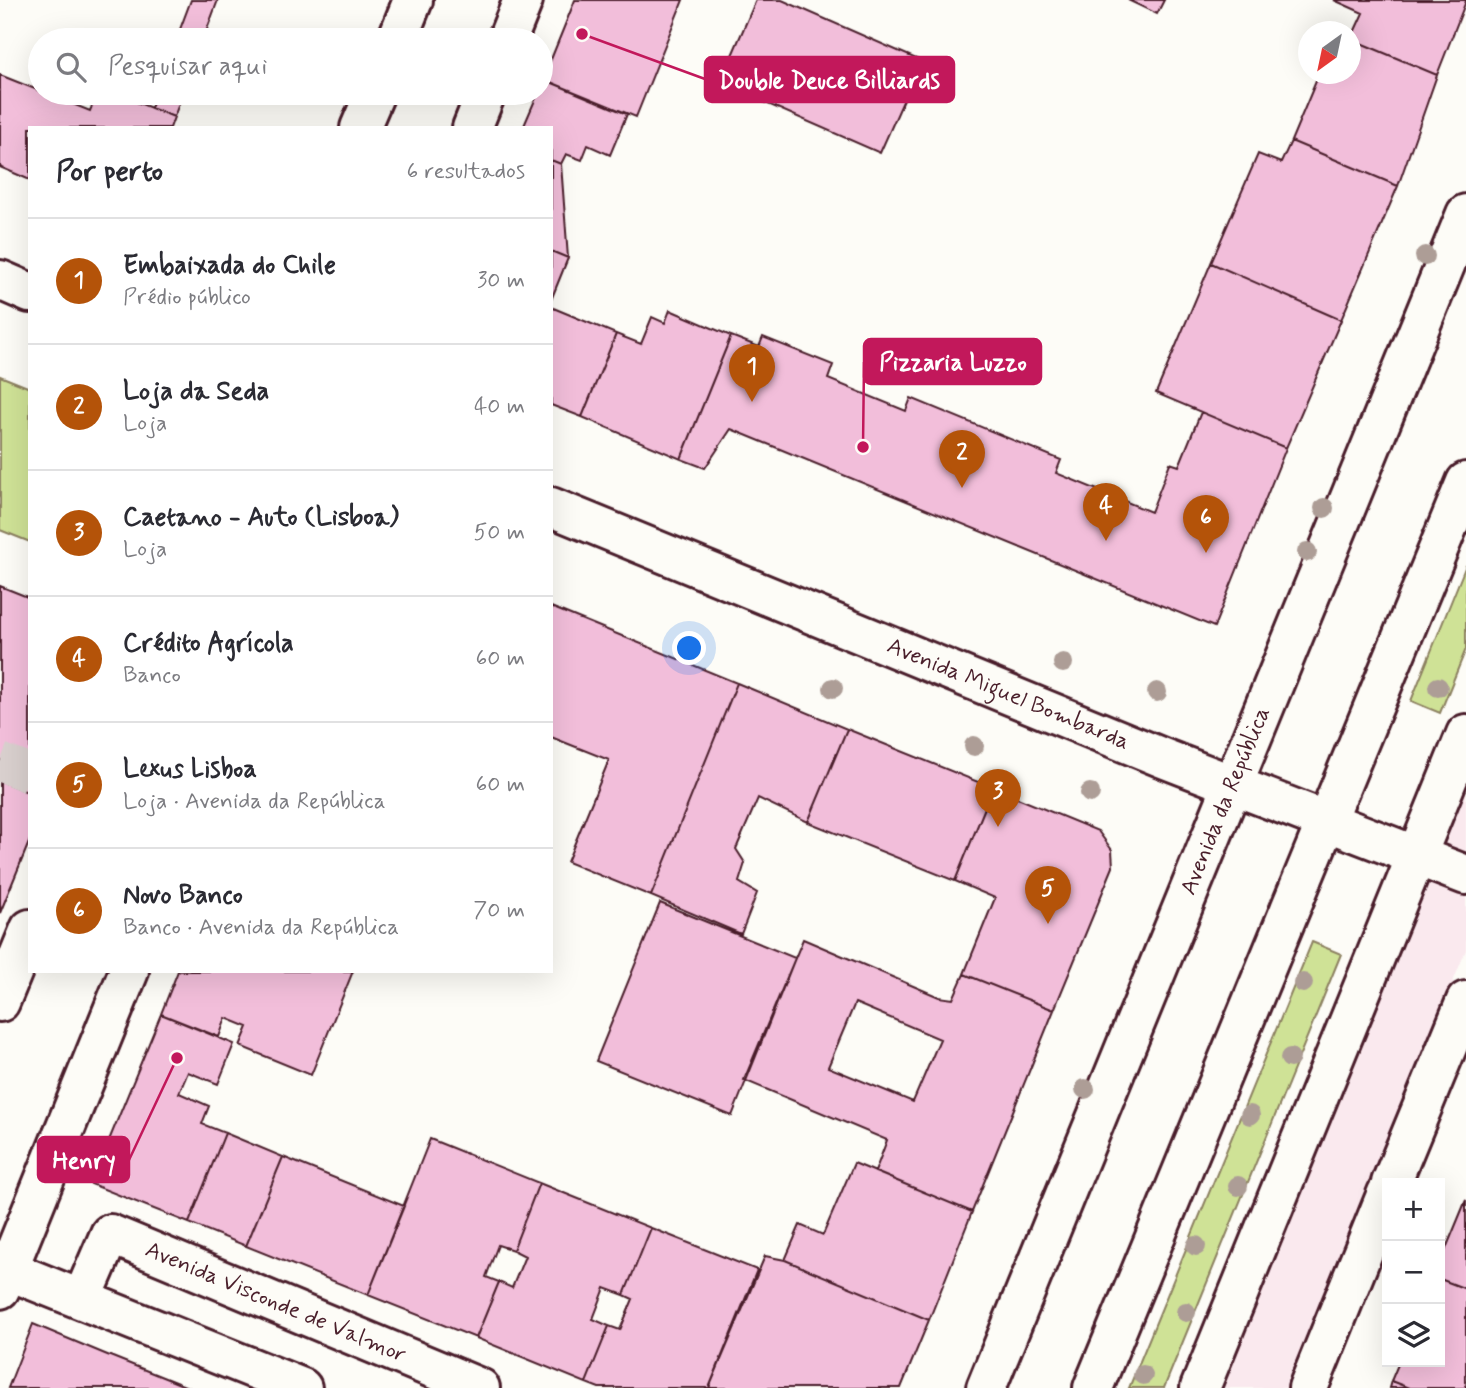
<!DOCTYPE html>
<html lang="pt">
<meta charset="utf-8">
<style>
:root{--surface:#fff;--page:#f2f2f3;--text:#2b2b33;--muted:#7c7c81;--line:#e1e1e2;--accent:#b45309}
body{margin:0;font-family:Mynerve,sans-serif;background:var(--page);color:var(--text)}
.controls{position:absolute;right:21px;bottom:21px;display:grid;overflow:hidden;border-radius:0px;box-shadow:0 7px 28px #0002}
.controls button{width:63px;height:63px;display:grid;place-items:center;padding:0;border:0;border-bottom:2px solid var(--line);background:var(--surface);color:var(--text);font:35px sans-serif}
.compass{position:absolute;left:1298px;top:21px;width:63px;height:63px;border-radius:50%;background:var(--surface);box-shadow:0 7px 28px #0002;rotate:213deg}
.you{position:absolute;left:690px;top:649px;width:24px;height:24px;margin:-18px;border:5px solid #fff;border-radius:50%;background:#1a73e8;box-shadow:0 0 0 10px #1a73e833}
.badge{display:grid;place-items:center;width:46px;height:46px;border-radius:50%;background:var(--accent);color:#fff;font-size:23px;font-weight:700}
.pin{position:absolute;translate:-50% -58px;filter:drop-shadow(0 2px 4px #0008)}
.pin::after{content:'';position:absolute;top:37px;width:24px;height:21px;background:inherit;clip-path:polygon(0 0,100% 0,50% 100%)}
.list{margin:0;padding:0;list-style:none}
h2{display:flex;justify-content:space-between;align-items:center;height:91px;margin:0;padding:0 28px;font-size:30px}
h2 small{font-size:23px;font-weight:400;color:var(--muted)}
.list li{display:grid;grid-template-columns:46px 1fr auto;gap:21px;align-items:center;box-sizing:border-box;height:126px;padding:0 28px;border-top:2px solid var(--line)}
.list b{display:block;font-size:26px;white-space:nowrap}
.list p{margin:0;font-size:23px;white-space:nowrap;color:var(--muted)}
.list em{font-size:23px;font-style:normal;color:var(--muted)}
.icon{flex:none;width:38px;height:38px;fill:none;stroke:currentColor;stroke-width:2;stroke-linecap:round;stroke-linejoin:round}
.map{position:relative;flex:none;width:1466px;height:1388px;overflow:hidden}
.search{position:absolute;background:var(--surface);box-shadow:0 7px 28px #0002;left:28px;top:28px;width:525px;height:77px;display:flex;align-items:center;gap:18px;box-sizing:border-box;padding:0 24px;border-radius:38px;color:var(--muted);font-size:26px}
.panel{position:absolute;background:var(--surface);box-shadow:0 7px 28px #0002;left:28px;top:126px;width:525px;height:847px;border-radius:0px}
.map>svg:first-child{display:block}
</style>
<div class="map">
<svg width="1466" height="1388" viewBox="0 0 1466 1388">
<rect width="100%" height="100%" fill="#fdfcf7"/>
<filter id="ink" filterUnits="userSpaceOnUse"><feTurbulence type="fractalNoise" baseFrequency=".0143" numOctaves="2"/><feDisplacementMap in="SourceGraphic" scale="14" xChannelSelector="R" yChannelSelector="G"/><feConvolveMatrix kernelMatrix="1 2 1 2 8 2 1 2 1" color-interpolation-filters="sRGB"/></filter>
<g filter="url(#ink)">
<path fill="#fae9ee" d="M 1466,792 L 1466,950 L 1287,1388 L 1222,1388 Z"/>
<path fill="#cfe296" stroke="#8c8060" stroke-width="2" d="M 0,376 L 30,388 L 30,542 L 0,530 Z
M 1466,565 L 1466,649 L 1440,713 L 1411,701 Z
M 1312,942 L 1341,954 L 1164,1388 L 1129,1388 Z"/>
<path fill="#f2beda" stroke="#4a1f2b" stroke-width="2" fill-rule="evenodd" d="M 191,0 L 218,0 L 203,40 L 176,40 Z
M 575,0 L 683,0 L 636,117 L 543,79 Z
M 756,0 L 782,0 L 921,61 L 880,153 L 720,83 Z
M 1128,0 L 1164,0 L 1157,14 Z
M 1334,0 L 1466,0 L 1466,1 L 1437,75 L 1351,39 L 1363,13 Z
M 1351,39 L 1437,75 L 1398,186 L 1291,141 L 1319,74 L 1350,74 Z
M 0,75 L 90,111 L 97,93 L 114,93 L 174,117 L 170,128 L 30,128 L 30,180 L 0,167 Z
M 543,79 L 627,114 L 610,155 L 588,145 L 582,160 L 566,154 L 561,164 L 551,160 L 551,128 L 523,128 L 538,93 L 541,93 Z
M 157,93 L 183,93 L 174,117 L 151,108 Z
M 1291,141 L 1398,186 L 1341,320 L 1211,263 L 1258,154 L 1281,163 Z
M 551,160 L 561,164 L 568,258 L 551,251 Z
M 551,251 L 568,258 L 551,300 Z
M 1211,263 L 1341,320 L 1286,448 L 1156,393 Z
M 551,307 L 616,334 L 582,417 L 551,405 Z
M 670,310 L 731,336 L 681,459 L 582,417 L 616,334 L 641,344 L 652,317 L 665,323 Z
M 731,336 L 759,347 L 763,337 L 833,365 L 828,379 L 906,411 L 911,398 L 1061,460 L 1056,473 L 1151,512 L 1170,463 L 1179,466 L 1201,412 L 1286,448 L 1214,627 L 731,429 L 705,468 L 681,459 Z
M 0,586 L 30,598 L 30,793 L 0,781 Z
M 551,607 L 737,683 L 651,896 L 567,862 L 609,760 L 551,737 Z
M 737,683 L 847,729 L 808,822 L 758,798 L 736,849 L 745,863 L 739,882 L 757,893 L 741,934 L 651,896 Z
M 847,729 L 993,788 L 955,881 L 808,822 Z
M 0,781 L 30,793 L 30,840 L 0,913 Z
M 993,788 L 1098,831 L 1112,850 L 1113,867 L 1054,1010 L 964,974 L 995,898 L 955,881 Z
M 660,903 L 795,958 L 732,1116 L 596,1061 Z
M 803,939 L 939,997 L 953,999 L 964,974 L 1054,1010 L 972,1212 L 875,1172 L 887,1140 L 744,1080 ZM 855,1003 L 940,1039 L 913,1102 L 828,1067 Z
M 178,971 L 353,971 L 311,1075 L 240,1046 L 248,1027 L 226,1018 L 219,1037 L 161,1014 Z
M 161,1014 L 234,1044 L 218,1084 L 188,1072 L 179,1093 L 209,1106 L 202,1124 L 225,1133 L 189,1223 L 91,1184 Z
M 225,1133 L 283,1157 L 246,1246 L 189,1223 Z
M 430,1139 L 539,1183 L 513,1250 L 498,1245 L 486,1277 L 499,1282 L 476,1338 L 368,1295 Z
M 283,1157 L 404,1206 L 368,1295 L 246,1246 Z
M 854,1163 L 972,1212 L 929,1320 L 785,1260 L 800,1225 L 823,1235 Z
M 539,1183 L 651,1228 L 624,1295 L 605,1288 L 593,1319 L 609,1326 L 586,1383 L 476,1338 L 499,1282 L 512,1288 L 525,1256 L 513,1250 Z
M 1466,1200 L 1466,1289 L 1440,1279 L 1440,1263 Z
M 651,1228 L 757,1270 L 709,1388 L 599,1388 L 586,1383 L 609,1326 L 620,1330 L 633,1299 L 624,1295 Z
M 765,1256 L 785,1260 L 929,1320 L 901,1388 L 709,1388 Z
M 1440,1279 L 1466,1289 L 1466,1388 L 1409,1388 L 1391,1381 L 1399,1362 L 1440,1362 Z
M 33,1324 L 105,1354 L 190,1388 L 8,1388 Z
M 1391,1381 L 1409,1388 L 1389,1388 Z"/>
<g fill="none" stroke-linecap="round" stroke-linejoin="round">
<path stroke="#d9d0ce" stroke-width="38" stroke-dasharray="38 19" stroke-linecap="butt" d="M 0,762 L 30,774"/>
<defs>
<g id="minor">
<path d="M 397,40 L 413,0"/>
<path d="M 507,40 L 523,0"/>
<path d="M 360,128 L 375,93"/>
<path d="M 472,128 L 486,93"/>
<path d="M 0,280 L 30,293"/>
<path id="s1" d="M 551,507 L 1163,758 L 1466,875"/>
<path d="M 0,1002 L 30,929"/>
<path d="M 1391,1183 L 1466,1001"/>
<path d="M 0,1267 L 302,1388"/>
<path d="M 0,1289 L 129,971"/>
<path id="s2" d="M 82,1299 L 110,1234 L 480,1388"/>
<path id="s3" d="M 986,1388 L 1466,214"/>
<path d="M 1308,1388 L 1387,1193"/>
</g>
<path id="major" d="M 1093,1388 L 1466,482
M 1200,1388 L 1466,734"/>
</defs>
<use href="#minor" stroke="#4a1f2b" stroke-width="44"/>
<use href="#major" stroke="#4a1f2b" stroke-width="44"/>
<use href="#minor" stroke="#fdfcf7" stroke-width="38"/>
<use href="#major" stroke="#fdfcf7" stroke-width="38"/>
</g>
<g fill="#ad9d96">
<circle cx="1425" cy="256" r="10"/>
<circle cx="1324" cy="508" r="10"/>
<circle cx="1307" cy="552" r="10"/>
<circle cx="1063" cy="663" r="10"/>
<circle cx="1438" cy="687" r="10"/>
<circle cx="833" cy="688" r="10"/>
<circle cx="1157" cy="692" r="10"/>
<circle cx="974" cy="746" r="10"/>
<circle cx="1090" cy="793" r="10"/>
<circle cx="1303" cy="983" r="10"/>
<circle cx="1290" cy="1058" r="10"/>
<circle cx="1085" cy="1089" r="10"/>
<circle cx="1250" cy="1115" r="10"/>
<circle cx="1238" cy="1186" r="10"/>
<circle cx="1196" cy="1246" r="10"/>
<circle cx="1186" cy="1312" r="10"/>
<circle cx="1143" cy="1375" r="10"/>
</g>
</g>
<g text-anchor="middle" dominant-baseline="central" stroke-width="6" stroke-linejoin="round" paint-order="stroke">
<g font-size="23" fill="#4a1f2b" stroke="#fdfcf7">
<text stroke="none"><textPath href="#s1" startOffset="494">Avenida Miguel Bombarda</textPath></text>
<text stroke="none"><textPath href="#s3" startOffset="634">Avenida da República</textPath></text>
<text stroke="none"><textPath href="#s2" startOffset="250">Avenida Visconde de Valmor</textPath></text>
</g>
</g>
<path fill="none" stroke="#c2185b" stroke-width="2.5" d="M582 34L705 79M863 447L864 362M177 1058L129 1160"/>
<g fill="#c2185b" stroke="#fdfcf7" stroke-width="2.5">
<circle cx="582" cy="34" r="7"/>
<circle cx="863" cy="447" r="7"/>
<circle cx="177" cy="1058" r="7"/>
</g>
<g fill="#c2185b" stroke="#c2185b" stroke-width="2.5">
<rect x="705" y="57" width="249" height="45" rx="7"/>
<rect x="864" y="339" width="177" height="45" rx="7"/>
<rect x="38" y="1137" width="91" height="45" rx="7"/>
</g>
<g font-size="24" text-anchor="middle" font-weight="bold" fill="#fff">
<text x="829" y="88">Double Deuce Billiards</text>
<text x="953" y="370">Pizzaria Luzzo</text>
<text x="84" y="1168">Henry</text>
</g>
</svg>
<div class="controls">
<button>+</button>
<button>−</button>
<button><svg class="icon" aria-label="layers" viewBox="0 0 24 24"><path d="M12 4l9 5-9 5-9-5zM3 14l9 5 9-5"/></svg></button>
</div>
<svg class="compass" viewBox="-18 -18 36 36"><path d="M0-13l5 13h-10z" fill="#e53935"/><path d="M0 13l5-13h-10z" fill="#7c7c81"/></svg>
<div class="you"></div>
<div class="pin badge" style="left:752px;top:402px">1</div>
<div class="pin badge" style="left:962px;top:488px">2</div>
<div class="pin badge" style="left:998px;top:827px">3</div>
<div class="pin badge" style="left:1106px;top:541px">4</div>
<div class="pin badge" style="left:1048px;top:924px">5</div>
<div class="pin badge" style="left:1206px;top:553px">6</div>
<div class="search"><svg class="icon" aria-label="search" viewBox="0 0 24 24"><circle cx="10" cy="10" r="6"/><path d="M15 15l6 6"/></svg>Pesquisar aqui</div>
<section class="panel">
<h2>Por perto<small>6 resultados</small></h2>
<ul class="list">
<li><span class="badge">1</span><div><b>Embaixada do Chile</b><p>Prédio público</p></div><em>30 m</em></li>
<li><span class="badge">2</span><div><b>Loja da Seda</b><p>Loja</p></div><em>40 m</em></li>
<li><span class="badge">3</span><div><b>Caetano - Auto (Lisboa)</b><p>Loja</p></div><em>50 m</em></li>
<li><span class="badge">4</span><div><b>Crédito Agrícola</b><p>Banco</p></div><em>60 m</em></li>
<li><span class="badge">5</span><div><b>Lexus Lisboa</b><p>Loja · Avenida da República</p></div><em>60 m</em></li>
<li><span class="badge">6</span><div><b>Novo Banco</b><p>Banco · Avenida da República</p></div><em>70 m</em></li>
</ul>
</section>
</div>
